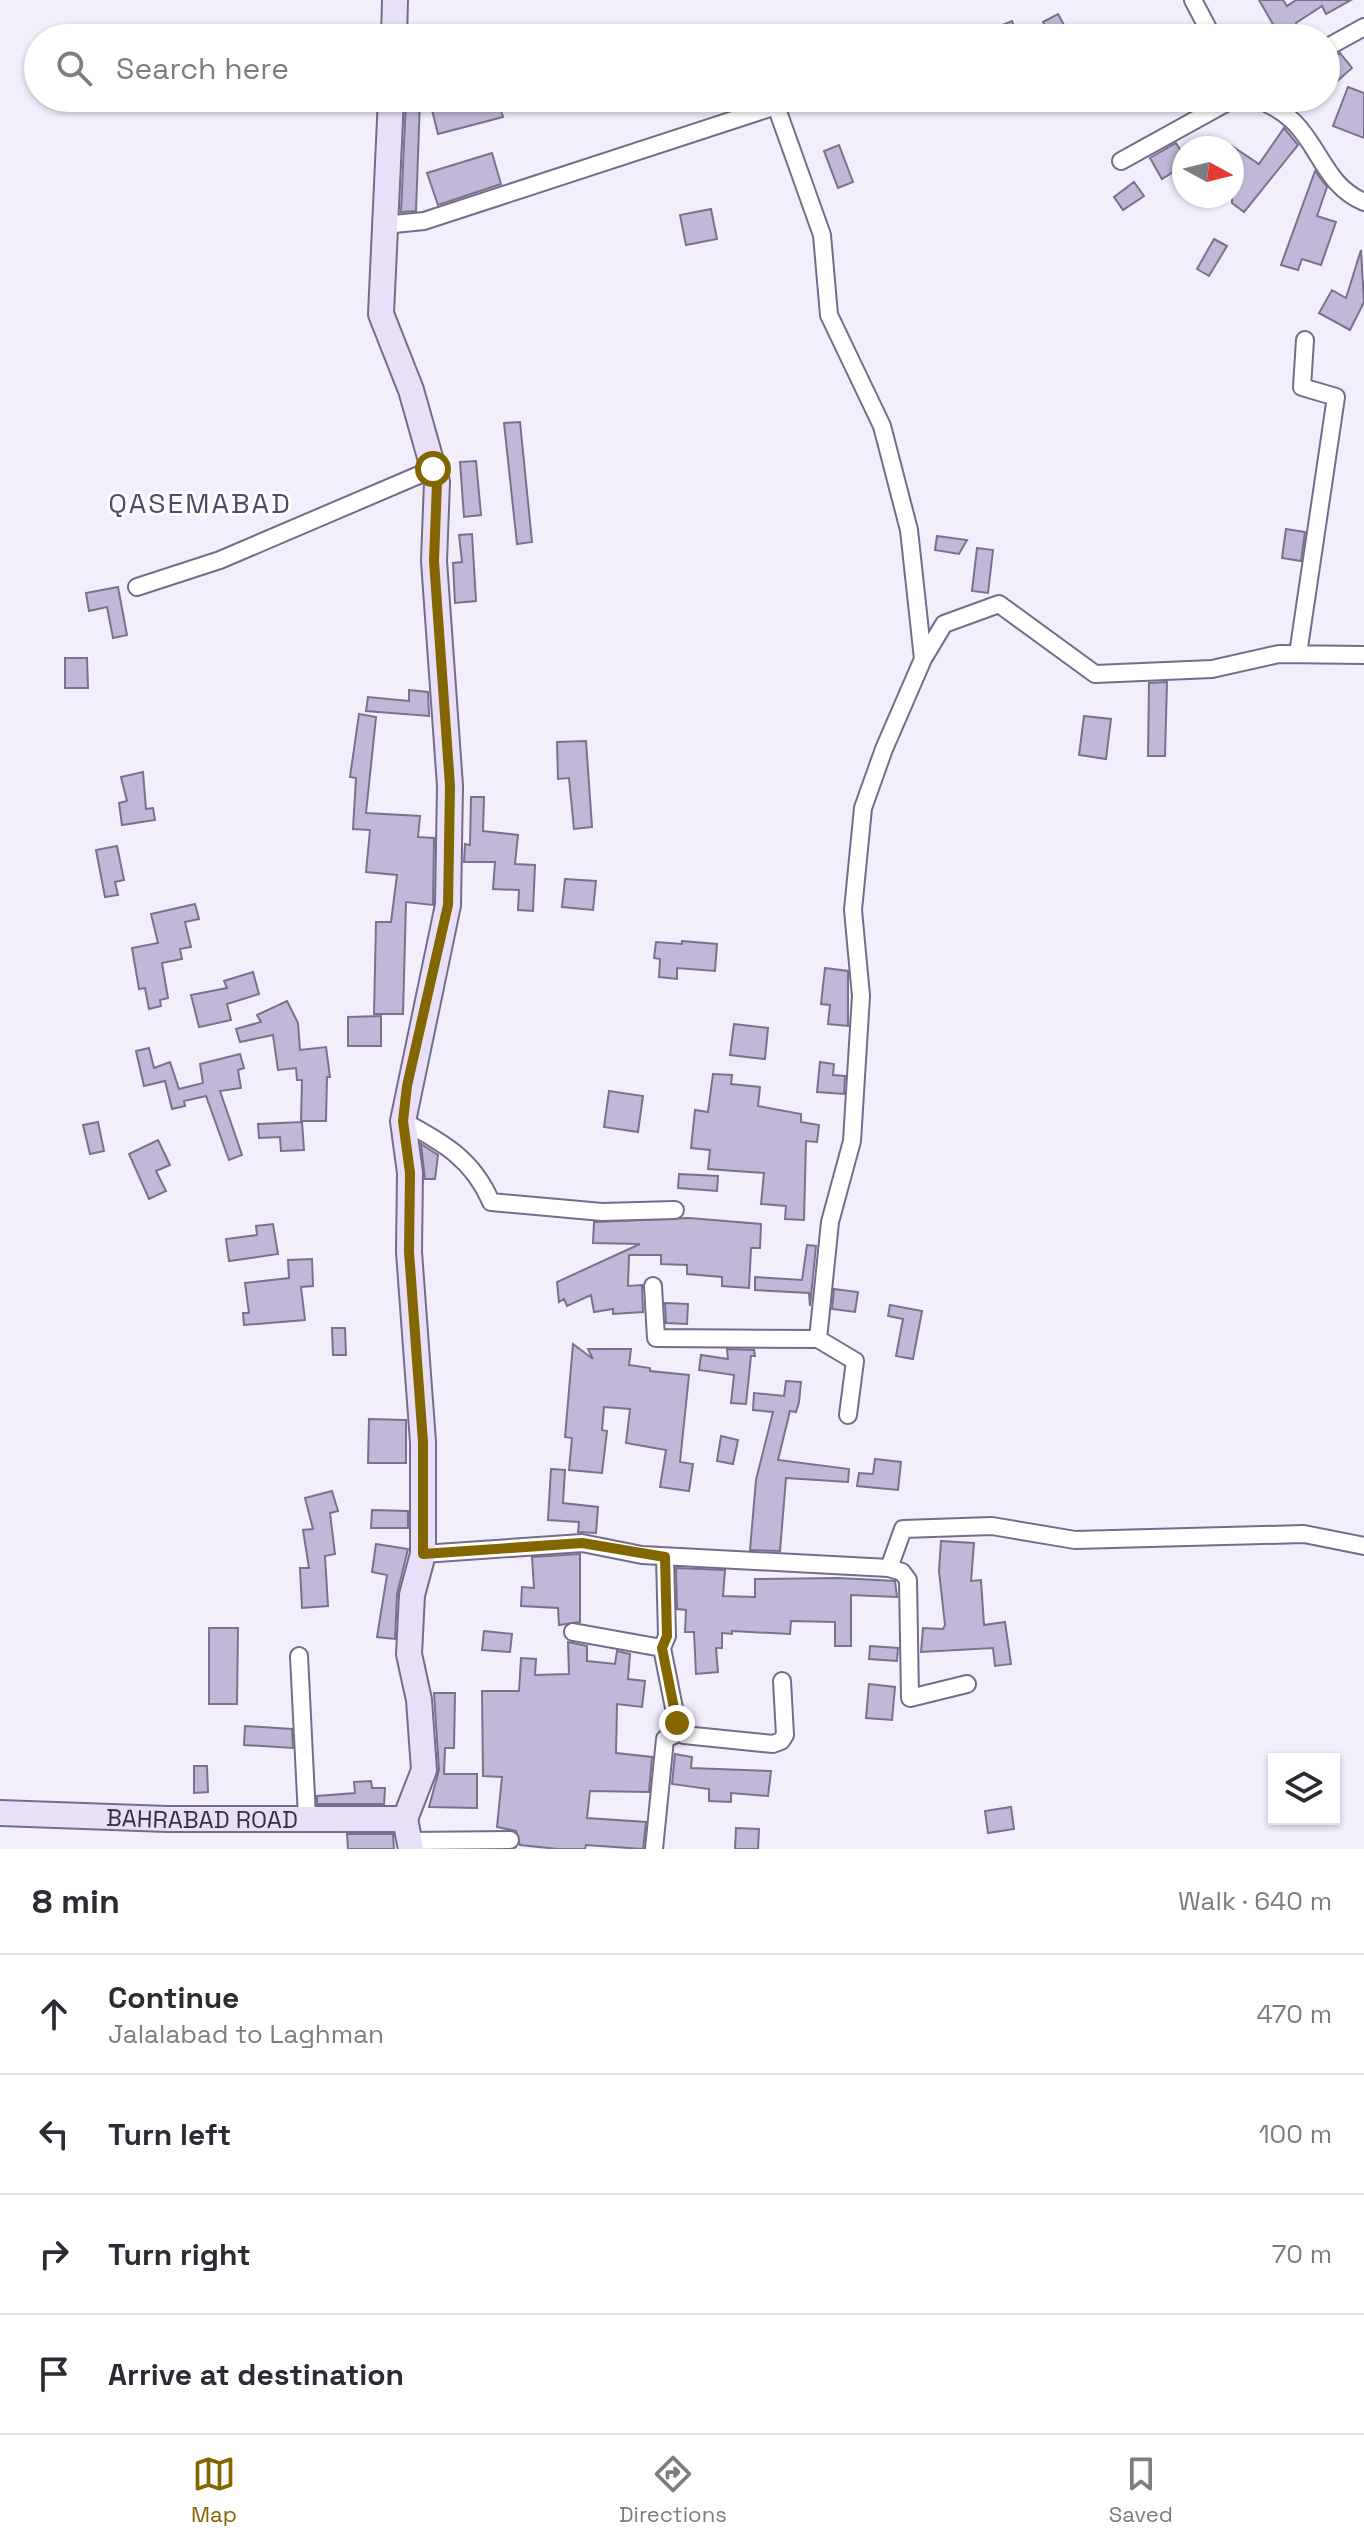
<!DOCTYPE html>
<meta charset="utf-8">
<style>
:root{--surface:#fff;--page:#f2f2f3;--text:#2b2b33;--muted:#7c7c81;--line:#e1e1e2;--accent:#836600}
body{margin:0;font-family:"Space Grotesk",sans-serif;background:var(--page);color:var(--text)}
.controls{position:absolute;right:24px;bottom:24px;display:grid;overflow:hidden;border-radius:0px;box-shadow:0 2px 6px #0004}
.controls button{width:72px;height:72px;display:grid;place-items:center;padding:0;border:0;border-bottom:2px solid var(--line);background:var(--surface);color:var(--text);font:40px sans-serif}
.compass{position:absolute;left:1172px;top:136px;width:72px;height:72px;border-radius:50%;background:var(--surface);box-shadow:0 2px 6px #0004;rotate:97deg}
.stop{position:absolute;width:24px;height:24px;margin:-18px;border:6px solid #836600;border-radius:50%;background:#fff}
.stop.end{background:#836600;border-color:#fff;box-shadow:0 2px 8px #0008}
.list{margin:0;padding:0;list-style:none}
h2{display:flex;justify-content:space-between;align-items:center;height:104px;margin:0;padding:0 32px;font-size:34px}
h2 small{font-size:26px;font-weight:400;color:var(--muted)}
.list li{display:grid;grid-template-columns:52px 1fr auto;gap:24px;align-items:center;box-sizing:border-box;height:120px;padding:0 32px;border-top:2px solid var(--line)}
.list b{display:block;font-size:30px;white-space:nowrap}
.list p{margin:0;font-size:26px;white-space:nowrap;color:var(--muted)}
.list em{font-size:26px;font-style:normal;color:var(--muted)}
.icon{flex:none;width:44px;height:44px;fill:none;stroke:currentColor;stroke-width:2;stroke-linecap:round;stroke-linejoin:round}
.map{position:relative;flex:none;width:1364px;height:1849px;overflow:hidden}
.search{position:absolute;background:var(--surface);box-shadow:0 2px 6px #0004;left:24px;right:24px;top:24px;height:88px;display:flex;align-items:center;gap:20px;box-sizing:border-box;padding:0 28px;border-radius:44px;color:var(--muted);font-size:30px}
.sheet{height:584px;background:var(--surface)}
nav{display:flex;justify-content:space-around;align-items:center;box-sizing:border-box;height:112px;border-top:2px solid var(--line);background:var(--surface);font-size:22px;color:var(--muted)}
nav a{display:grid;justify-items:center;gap:4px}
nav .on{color:var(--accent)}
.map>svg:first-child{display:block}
</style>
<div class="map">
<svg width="1364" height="1849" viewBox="0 0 1364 1849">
<rect width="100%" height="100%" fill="#f2eefc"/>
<path fill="#c1b8d8" stroke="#7a718e" stroke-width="2" d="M 1259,0 L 1283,0 L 1287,6 L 1296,0 L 1351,0 L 1326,14 L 1322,6 L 1296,23 L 1305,38 L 1281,38 Z
M 1058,14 L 1071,38 L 1052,38 L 1043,22 Z
M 1012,21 L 1019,38 L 971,38 Z
M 1340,53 L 1352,68 L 1326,91 L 1326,61 Z
M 1348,87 L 1364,93 L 1364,138 L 1333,126 Z
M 429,98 L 497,98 L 503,117 L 438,134 Z
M 406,100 L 420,100 L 416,211 L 401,212 Z
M 1284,128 L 1298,145 L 1244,212 L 1232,203 L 1232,146 L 1259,164 Z
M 1176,143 L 1184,156 L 1184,165 L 1162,179 L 1150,158 Z
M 839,145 L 853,182 L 838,188 L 824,151 Z
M 492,153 L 501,184 L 438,205 L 427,173 Z
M 1315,171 L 1327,187 L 1317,216 L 1336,222 L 1321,265 L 1302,259 L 1298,270 L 1281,265 Z
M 1134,182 L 1144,196 L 1123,210 L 1114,197 Z
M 711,209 L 717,239 L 686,245 L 680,215 Z
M 1214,239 L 1227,246 L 1209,276 L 1197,269 Z
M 1361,250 L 1364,302 L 1350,330 L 1319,313 L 1332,290 L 1346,298 Z
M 520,422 L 532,542 L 517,544 L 504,423 Z
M 476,461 L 481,515 L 464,517 L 460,462 Z
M 1286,529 L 1305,532 L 1301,561 L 1282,558 Z
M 472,534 L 476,601 L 455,603 L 453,563 L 462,562 L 459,535 Z
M 937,536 L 967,540 L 959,554 L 935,550 Z
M 977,548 L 993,550 L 988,593 L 972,591 Z
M 118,587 L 127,635 L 113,638 L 107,607 L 89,611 L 86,593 Z
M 65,658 L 87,658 L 88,688 L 65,688 Z
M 1167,682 L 1165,756 L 1148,756 L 1149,683 Z
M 409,690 L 428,692 L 429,716 L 366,711 L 368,697 L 409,701 Z
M 359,714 L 376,717 L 366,813 L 420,816 L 418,837 L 434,838 L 433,905 L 406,902 L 403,1014 L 374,1014 L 376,922 L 391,922 L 397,875 L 366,872 L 370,830 L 353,829 L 356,778 L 350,777 Z
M 1084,716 L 1111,719 L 1106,759 L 1079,755 Z
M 586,741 L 592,827 L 574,829 L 569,778 L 558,779 L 557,742 Z
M 143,772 L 146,809 L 153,808 L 155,820 L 122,825 L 119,803 L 127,801 L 121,777 Z
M 471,797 L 484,797 L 483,831 L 518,835 L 515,864 L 535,865 L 533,911 L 518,910 L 519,890 L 493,889 L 495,862 L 464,862 L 465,844 L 470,845 Z
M 117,846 L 124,880 L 115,882 L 118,895 L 105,897 L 96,850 Z
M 565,879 L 596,881 L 593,910 L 562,907 Z
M 195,904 L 199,919 L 185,922 L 191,947 L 180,949 L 182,959 L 162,963 L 168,998 L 160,1000 L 161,1006 L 149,1009 L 145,988 L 139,989 L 132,948 L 158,943 L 151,914 Z
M 682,941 L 717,944 L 715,971 L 677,968 L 677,979 L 659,977 L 660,959 L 654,958 L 656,942 L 682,944 Z
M 825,968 L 848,971 L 848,1026 L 828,1024 L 830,1005 L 821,1004 Z
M 253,972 L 259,994 L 227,1004 L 231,1020 L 199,1027 L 191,995 L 227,988 L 224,981 Z
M 287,1001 L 298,1023 L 300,1050 L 326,1047 L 330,1077 L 327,1077 L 326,1121 L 301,1121 L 302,1080 L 297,1080 L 296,1068 L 278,1070 L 273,1035 L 240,1042 L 236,1029 L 261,1022 L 257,1015 Z
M 381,1016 L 381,1046 L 348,1046 L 348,1017 Z
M 734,1024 L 768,1028 L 765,1059 L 730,1055 Z
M 149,1048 L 154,1068 L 170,1062 L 179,1089 L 203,1083 L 200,1064 L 240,1054 L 244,1068 L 238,1070 L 241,1088 L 220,1091 L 242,1155 L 229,1160 L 206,1096 L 184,1101 L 185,1106 L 172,1109 L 165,1081 L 144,1086 L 136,1051 Z
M 820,1062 L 834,1064 L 833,1075 L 845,1076 L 844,1094 L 817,1092 Z
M 713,1074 L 732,1075 L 731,1084 L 760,1087 L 758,1106 L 801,1114 L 801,1122 L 819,1125 L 817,1142 L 806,1141 L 804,1220 L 785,1219 L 786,1206 L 761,1204 L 764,1173 L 708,1169 L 710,1150 L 691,1148 L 695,1110 L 708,1112 Z
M 609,1091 L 643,1096 L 638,1132 L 604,1127 Z
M 98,1122 L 104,1151 L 90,1154 L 83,1125 Z
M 302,1122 L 304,1150 L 281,1151 L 280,1137 L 259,1138 L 258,1124 Z
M 158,1140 L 170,1165 L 156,1171 L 166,1191 L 149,1199 L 129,1154 Z
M 421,1144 L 438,1155 L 435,1179 L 425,1179 Z
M 679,1174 L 718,1176 L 717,1191 L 678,1188 Z
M 689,1218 L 761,1224 L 760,1248 L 751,1248 L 749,1288 L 722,1286 L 722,1277 L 687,1274 L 687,1265 L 661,1264 L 661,1255 L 629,1255 L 628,1286 L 642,1285 L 643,1312 L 613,1314 L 613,1309 L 594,1312 L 591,1295 L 567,1306 L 564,1299 L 559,1302 L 557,1282 L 640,1244 L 593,1243 L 594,1222 Z
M 273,1224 L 278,1254 L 229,1261 L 226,1239 L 257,1235 L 256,1226 Z
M 807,1245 L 816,1246 L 810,1306 L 809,1293 L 755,1290 L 755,1277 L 802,1280 Z
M 312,1259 L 313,1286 L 301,1287 L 305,1320 L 244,1325 L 243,1313 L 249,1313 L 245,1283 L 289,1278 L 288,1260 Z
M 834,1289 L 858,1292 L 855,1312 L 832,1309 Z
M 665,1303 L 688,1304 L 687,1324 L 666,1323 Z
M 890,1305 L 922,1311 L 913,1359 L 896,1356 L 903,1319 L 888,1316 Z
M 332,1328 L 345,1328 L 346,1355 L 333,1355 Z
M 573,1344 L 593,1359 L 588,1349 L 631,1349 L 629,1365 L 650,1368 L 650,1371 L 689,1375 L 680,1462 L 693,1464 L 689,1491 L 660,1487 L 666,1450 L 626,1443 L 630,1409 L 604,1407 L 602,1430 L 607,1431 L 602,1473 L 569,1470 L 572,1438 L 565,1437 Z
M 727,1349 L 754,1350 L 755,1356 L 751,1356 L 746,1404 L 731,1403 L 734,1375 L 699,1370 L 701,1355 L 728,1359 Z
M 786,1381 L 801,1382 L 799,1402 L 796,1412 L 790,1411 L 778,1460 L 849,1469 L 848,1482 L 786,1478 L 780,1551 L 750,1550 L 756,1480 L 773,1412 L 753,1410 L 754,1393 L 784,1396 Z
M 369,1419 L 406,1420 L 406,1463 L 368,1463 Z
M 721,1436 L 738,1440 L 733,1464 L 717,1461 Z
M 875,1459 L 901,1462 L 898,1490 L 857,1486 L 859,1473 L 873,1474 Z
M 551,1469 L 565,1470 L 563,1503 L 598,1507 L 596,1533 L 578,1532 L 579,1522 L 548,1520 Z
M 332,1491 L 338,1511 L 330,1513 L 335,1554 L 325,1556 L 328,1606 L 302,1608 L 300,1568 L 309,1568 L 303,1530 L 313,1529 L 305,1498 Z
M 372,1510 L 408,1511 L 408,1528 L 371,1528 Z
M 941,1541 L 974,1543 L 971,1581 L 981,1580 L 984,1625 L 1005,1622 L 1011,1664 L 995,1666 L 993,1648 L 921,1652 L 923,1628 L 943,1629 L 945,1625 L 939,1571 Z
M 376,1544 L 408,1549 L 397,1594 L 395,1639 L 377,1637 L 387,1575 L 372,1572 Z
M 580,1554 L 580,1622 L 559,1625 L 558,1608 L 521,1606 L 522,1587 L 534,1588 L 532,1557 Z
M 676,1568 L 725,1570 L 723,1596 L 755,1597 L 755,1579 L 838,1578 L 895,1581 L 897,1597 L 851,1595 L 851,1646 L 835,1646 L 835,1622 L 791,1621 L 790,1634 L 732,1631 L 732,1634 L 722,1633 L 722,1648 L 716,1648 L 718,1672 L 696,1674 L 694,1632 L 685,1632 L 686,1610 L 677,1609 Z
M 209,1628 L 238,1628 L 237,1704 L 209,1704 Z
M 484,1631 L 512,1634 L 510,1652 L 482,1650 Z
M 568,1642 L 587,1646 L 587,1661 L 615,1664 L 617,1651 L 630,1654 L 628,1679 L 645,1681 L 642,1707 L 617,1704 L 616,1753 L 652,1757 L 649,1792 L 590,1791 L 587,1818 L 646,1822 L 643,1849 L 586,1845 L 585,1849 L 558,1849 L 520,1845 L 516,1831 L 497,1827 L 502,1777 L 483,1776 L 482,1691 L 519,1691 L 521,1658 L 536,1659 L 535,1675 L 569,1674 Z
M 870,1646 L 898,1648 L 897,1661 L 869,1659 Z
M 869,1684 L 895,1687 L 892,1720 L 866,1718 Z
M 434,1693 L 455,1693 L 454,1748 L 445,1748 L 444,1774 L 477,1774 L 477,1808 L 429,1807 L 439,1770 Z
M 245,1726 L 292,1729 L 293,1748 L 244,1745 Z
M 675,1754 L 692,1757 L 691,1768 L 771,1771 L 768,1796 L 731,1793 L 731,1802 L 709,1801 L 709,1789 L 672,1784 Z
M 194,1766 L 207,1766 L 208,1792 L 194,1793 Z
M 371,1781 L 372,1788 L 385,1788 L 384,1804 L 317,1804 L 317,1796 L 355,1793 L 354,1782 Z
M 1011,1807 L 1014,1829 L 988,1833 L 985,1811 Z
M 736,1828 L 759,1829 L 758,1849 L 735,1849 Z
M 347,1834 L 393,1834 L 394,1849 L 348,1849 Z"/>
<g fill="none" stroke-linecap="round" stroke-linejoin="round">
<defs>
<path id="street" d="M 1193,0 L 1213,38
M 1326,48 L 1364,27
M 1252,98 C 1321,118 1312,180 1364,202
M 1121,161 L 1235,98
M 384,225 L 424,221 L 776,106 L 822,235 L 829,315 L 882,426 L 909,530 L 923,659 L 944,624 L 999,604 L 1095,674 L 1212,669 L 1279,654 L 1364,655
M 137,587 L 220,560 L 433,469
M 1298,654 L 1336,397 L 1302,387 L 1305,340
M 403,1121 C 442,1142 473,1159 491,1202 L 602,1212 L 675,1210
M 653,1286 L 656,1338 L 818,1339 L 855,1361 L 848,1415
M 818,1339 L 830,1222 L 852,1141 L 861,996 L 853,910 L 863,808 L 884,749 L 923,659
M 423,1554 L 582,1543 L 642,1555 L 889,1568 L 903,1529 L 992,1526 L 1075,1540 L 1304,1534 L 1364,1546
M 889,1568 L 902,1572 L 908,1580 L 910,1698 L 967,1684
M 573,1632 L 662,1648 L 667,1636 L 665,1557
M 662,1648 L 677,1723 L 684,1735 L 773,1744 L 781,1741 L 785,1735 L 782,1681
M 299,1656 L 307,1817
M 410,1841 L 510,1840
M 654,1849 L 665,1739 L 681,1732"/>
<g id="secondary">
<path d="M 394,38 L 395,0"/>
<path d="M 391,98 L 381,314 L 411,390 L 437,482 L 434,561 L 450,786 L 448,905 L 403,1121 L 410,1173 L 409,1252 L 423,1442 L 423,1554 L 412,1595 L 409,1654 L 419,1700 L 424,1770 L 405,1819"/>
<path id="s1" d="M 0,1813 L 167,1819 L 405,1819"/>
<path d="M 405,1819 L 411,1849"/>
</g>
</defs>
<use href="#street" stroke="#756c89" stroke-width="20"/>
<use href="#secondary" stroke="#756c89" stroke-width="28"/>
<use href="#street" stroke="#fff" stroke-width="16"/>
<use href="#secondary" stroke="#e8e0f8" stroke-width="24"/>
</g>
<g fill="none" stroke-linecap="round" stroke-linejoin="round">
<path stroke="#836600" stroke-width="10" d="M 433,469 L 437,482 L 434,561 L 450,786 L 448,905 L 407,1086 L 403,1121 L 410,1173 L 409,1252 L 423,1442 L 423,1554 L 582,1543 L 665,1557 L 667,1636 L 662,1648 L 677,1723"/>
</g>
<g text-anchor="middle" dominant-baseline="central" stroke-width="6" stroke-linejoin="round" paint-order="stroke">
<g font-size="24" fill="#34303c" stroke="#fefefe">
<text stroke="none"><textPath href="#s1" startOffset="202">BAHRABAD ROAD</textPath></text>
</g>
<g font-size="28" letter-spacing="2" fill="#534a66" stroke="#fefefe">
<text x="200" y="503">QASEMABAD</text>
</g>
</g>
</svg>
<div class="controls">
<button><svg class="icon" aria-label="layers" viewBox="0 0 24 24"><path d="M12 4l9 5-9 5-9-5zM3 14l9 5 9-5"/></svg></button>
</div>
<svg class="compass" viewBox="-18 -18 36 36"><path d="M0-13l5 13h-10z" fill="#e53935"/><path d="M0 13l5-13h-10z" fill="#7c7c81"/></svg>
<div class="stop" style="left:433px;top:469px"></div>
<div class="stop end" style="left:677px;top:1723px"></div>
<div class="search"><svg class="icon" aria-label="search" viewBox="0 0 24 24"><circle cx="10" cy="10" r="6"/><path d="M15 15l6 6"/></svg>Search here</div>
</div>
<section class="sheet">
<h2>8 min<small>Walk · 640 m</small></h2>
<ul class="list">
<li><svg class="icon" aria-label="ahead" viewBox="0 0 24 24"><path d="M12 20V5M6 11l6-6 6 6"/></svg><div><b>Continue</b><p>Jalalabad to Laghman</p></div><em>470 m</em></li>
<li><svg class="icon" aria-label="left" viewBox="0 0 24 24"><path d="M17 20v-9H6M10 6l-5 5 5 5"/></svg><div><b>Turn left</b></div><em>100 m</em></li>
<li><svg class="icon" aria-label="right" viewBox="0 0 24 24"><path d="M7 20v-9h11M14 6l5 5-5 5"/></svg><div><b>Turn right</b></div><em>70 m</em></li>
<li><svg class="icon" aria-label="arrive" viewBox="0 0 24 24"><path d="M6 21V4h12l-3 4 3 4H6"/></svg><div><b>Arrive at destination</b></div></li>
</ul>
</section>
<nav>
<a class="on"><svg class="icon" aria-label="map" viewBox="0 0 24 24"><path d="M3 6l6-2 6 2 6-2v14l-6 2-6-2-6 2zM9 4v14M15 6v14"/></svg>Map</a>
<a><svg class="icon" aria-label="directions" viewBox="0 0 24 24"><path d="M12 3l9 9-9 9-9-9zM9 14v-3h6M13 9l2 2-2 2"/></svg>Directions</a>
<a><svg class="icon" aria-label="saved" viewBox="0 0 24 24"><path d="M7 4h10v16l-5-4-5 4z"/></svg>Saved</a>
</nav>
